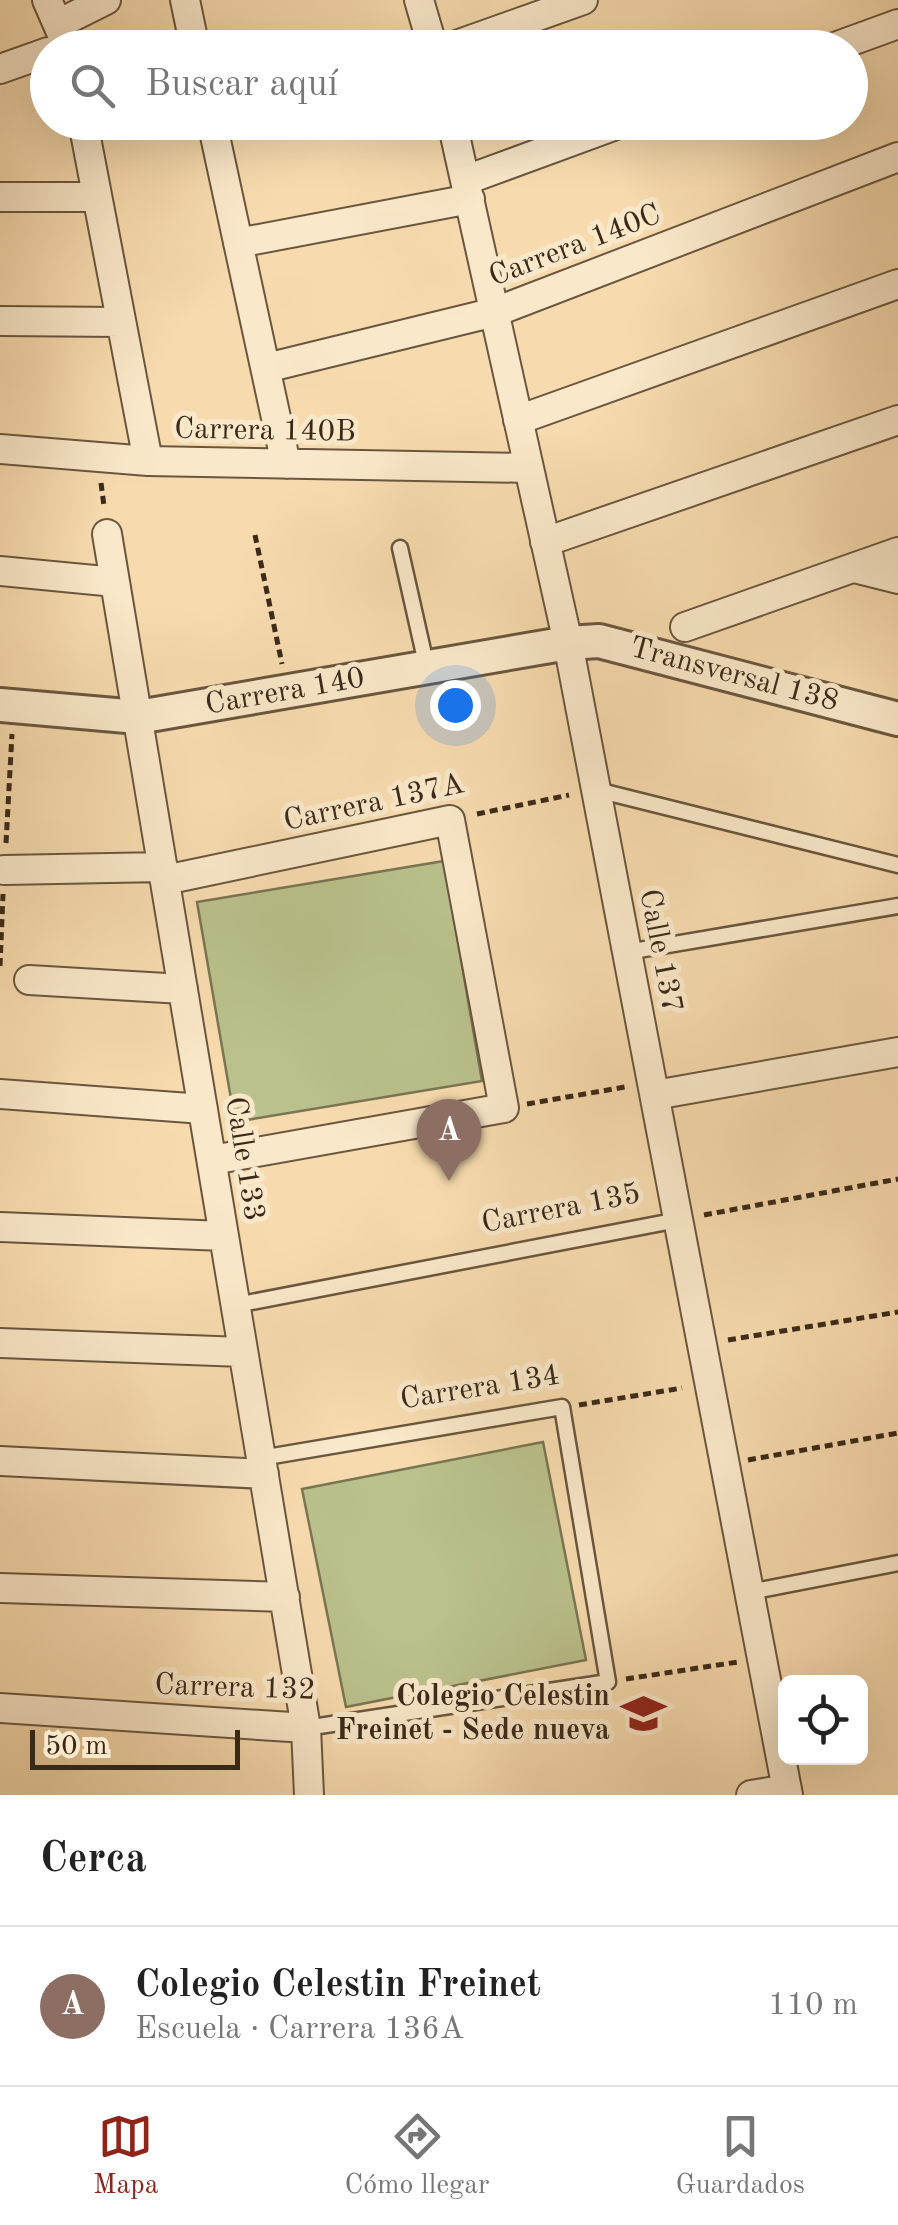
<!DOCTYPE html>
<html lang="es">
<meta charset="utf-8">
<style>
:root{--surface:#fff;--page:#f2f2f2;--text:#222;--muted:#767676;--line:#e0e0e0;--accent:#8f2418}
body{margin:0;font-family:"Old Standard TT",serif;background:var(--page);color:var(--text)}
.controls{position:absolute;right:30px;bottom:30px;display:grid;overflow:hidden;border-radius:15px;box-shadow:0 10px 40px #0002}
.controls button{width:90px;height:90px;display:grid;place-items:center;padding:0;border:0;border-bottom:2px solid var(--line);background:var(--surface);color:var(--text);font:50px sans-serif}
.scale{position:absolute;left:30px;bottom:25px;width:210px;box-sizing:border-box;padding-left:10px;border:5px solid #3b2918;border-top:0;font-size:28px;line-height:35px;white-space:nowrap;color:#3b2918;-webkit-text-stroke:8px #fae8ca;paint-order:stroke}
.you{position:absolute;left:455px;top:705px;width:35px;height:35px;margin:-25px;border:8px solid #fff;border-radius:50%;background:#1a73e8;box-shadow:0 0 0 15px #1a73e833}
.badge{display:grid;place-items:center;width:65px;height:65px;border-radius:50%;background:var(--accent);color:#fff;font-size:32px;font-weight:700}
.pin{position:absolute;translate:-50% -82px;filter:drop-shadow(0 2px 5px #0008)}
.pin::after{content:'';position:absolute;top:52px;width:35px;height:30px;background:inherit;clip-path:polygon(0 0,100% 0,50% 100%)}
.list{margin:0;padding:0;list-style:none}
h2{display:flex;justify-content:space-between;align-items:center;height:130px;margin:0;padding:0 40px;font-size:42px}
h2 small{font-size:32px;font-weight:400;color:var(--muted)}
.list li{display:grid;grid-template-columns:65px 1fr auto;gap:30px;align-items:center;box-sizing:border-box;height:160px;padding:0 40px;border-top:2px solid var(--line)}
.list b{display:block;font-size:38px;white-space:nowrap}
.list p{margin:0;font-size:32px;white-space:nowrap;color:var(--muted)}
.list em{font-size:32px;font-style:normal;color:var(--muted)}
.icon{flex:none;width:55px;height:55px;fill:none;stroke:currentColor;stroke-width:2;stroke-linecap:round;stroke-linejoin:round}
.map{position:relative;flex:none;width:898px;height:1795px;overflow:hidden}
.search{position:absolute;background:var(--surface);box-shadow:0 10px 40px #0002;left:30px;right:30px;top:30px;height:110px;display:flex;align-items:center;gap:25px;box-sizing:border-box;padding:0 35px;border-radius:55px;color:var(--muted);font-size:38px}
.sheet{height:290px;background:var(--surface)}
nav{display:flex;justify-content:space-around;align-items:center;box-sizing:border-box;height:140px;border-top:2px solid var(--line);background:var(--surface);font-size:28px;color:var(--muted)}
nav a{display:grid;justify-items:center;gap:5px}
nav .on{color:var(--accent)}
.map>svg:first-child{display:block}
</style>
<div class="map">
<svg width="898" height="1795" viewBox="0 0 898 1795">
<rect width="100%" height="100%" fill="#f7dbae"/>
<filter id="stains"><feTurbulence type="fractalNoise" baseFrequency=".002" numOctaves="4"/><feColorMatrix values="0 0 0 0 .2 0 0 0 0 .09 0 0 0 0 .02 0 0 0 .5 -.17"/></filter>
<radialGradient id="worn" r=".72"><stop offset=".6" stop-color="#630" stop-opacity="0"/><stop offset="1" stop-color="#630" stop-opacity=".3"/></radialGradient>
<path fill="#bac18c" stroke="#7a7552" stroke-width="2.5" d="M 444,861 L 482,1081 L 235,1122 L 197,902 Z
M 543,1442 L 586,1660 L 346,1707 L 302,1489 Z"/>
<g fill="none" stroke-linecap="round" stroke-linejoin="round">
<defs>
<path id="service" d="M 400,548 L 427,668
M 597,790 L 898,865
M 627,952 L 898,906
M 236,1305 L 678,1220
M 261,1458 L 562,1407 L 608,1682 L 306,1728
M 750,1592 L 898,1563"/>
<path id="minor" d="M 47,0 L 68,48
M 185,0 L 195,48
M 419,0 L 433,48
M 58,24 L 106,0
M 448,48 L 583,0
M 832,48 L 898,24
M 0,69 L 48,52
M 83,122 L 148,461
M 212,122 L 286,464
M 452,122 L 568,643 L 788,1795
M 466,180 L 624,122
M 0,197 L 97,197
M 238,243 L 470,199
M 0,321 L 121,322
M 266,368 L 495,312 L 898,157
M 518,420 L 898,284
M 0,449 L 148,461 L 529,468
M 107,534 L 306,1728 L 309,1795
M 545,542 L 898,420
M 854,568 L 898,579
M 0,571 L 115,582
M 685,627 L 898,552
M 4,870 L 163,867
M 165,880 L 450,820 L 504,1108 L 212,1160
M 29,980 L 183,989
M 0,1094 L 203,1109
M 655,1095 L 898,1052
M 0,1227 L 224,1236
M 0,1343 L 243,1352
M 0,1461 L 264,1474
M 0,1588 L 285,1597
M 0,1708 L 306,1728
M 751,1795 L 787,1789"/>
<path id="tertiary" d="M 0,705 L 138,717 L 568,643 L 599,641 L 898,719"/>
</defs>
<use href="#service" stroke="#6a563e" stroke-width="19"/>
<use href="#minor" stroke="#6a563e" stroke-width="32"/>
<use href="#tertiary" stroke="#6a563e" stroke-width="38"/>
<path stroke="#3b2918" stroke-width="5" stroke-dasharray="8 5" stroke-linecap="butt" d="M 101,483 L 104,506
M 255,535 L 282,664
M 477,814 L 569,795
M 6,843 L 12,734
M 0,966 L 3,894
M 527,1104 L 625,1087
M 704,1215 L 898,1179
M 728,1340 L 898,1312
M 579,1405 L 682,1388
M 748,1460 L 898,1433
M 626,1679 L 738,1662"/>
<use href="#service" stroke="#fae8ca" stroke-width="14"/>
<use href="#minor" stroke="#fae8ca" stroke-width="28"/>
<use href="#tertiary" stroke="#fae8ca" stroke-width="32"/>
</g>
<defs>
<symbol id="school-bare" viewBox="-9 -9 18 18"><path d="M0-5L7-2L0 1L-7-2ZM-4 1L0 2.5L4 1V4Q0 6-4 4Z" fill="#8f2418" stroke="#fae8ca" stroke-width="2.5" paint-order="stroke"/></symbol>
</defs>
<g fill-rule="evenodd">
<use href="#school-bare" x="612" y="1682" width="63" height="63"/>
</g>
<g text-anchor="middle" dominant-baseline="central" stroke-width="10" stroke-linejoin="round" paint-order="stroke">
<g font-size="30" fill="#3b2918" stroke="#fae8ca">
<text transform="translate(575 246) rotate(-21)">Carrera 140C</text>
<text transform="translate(265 431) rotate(1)">Carrera 140B</text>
<text transform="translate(734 675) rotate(15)">Transversal 138</text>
<text transform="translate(285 692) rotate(-10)">Carrera 140</text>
<text transform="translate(374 803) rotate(-12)">Carrera 137A</text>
<text transform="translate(660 951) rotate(79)">Calle 137</text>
<text transform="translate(244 1159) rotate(81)">Calle 133</text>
<text transform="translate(561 1209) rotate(-11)">Carrera 135</text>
<text transform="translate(480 1388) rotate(-9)">Carrera 134</text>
<text transform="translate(235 1688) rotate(2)">Carrera 132</text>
</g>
<g font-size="30" font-weight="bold" fill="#3b2918" stroke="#fae8ca" text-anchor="end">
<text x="610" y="1697">Colegio Celestin<tspan x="610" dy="34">Freinet - Sede nueva</tspan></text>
</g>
</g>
<rect width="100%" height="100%" filter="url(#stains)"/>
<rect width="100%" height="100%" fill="url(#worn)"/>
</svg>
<div class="controls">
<button><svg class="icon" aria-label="locate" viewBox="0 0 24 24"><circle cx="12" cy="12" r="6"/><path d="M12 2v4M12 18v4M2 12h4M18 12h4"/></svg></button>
</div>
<div class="scale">50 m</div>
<div class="you"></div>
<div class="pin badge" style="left:449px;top:1181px;background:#8d6e63">A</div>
<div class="search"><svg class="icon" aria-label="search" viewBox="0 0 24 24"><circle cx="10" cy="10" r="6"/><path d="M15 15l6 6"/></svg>Buscar aquí</div>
</div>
<section class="sheet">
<h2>Cerca<small></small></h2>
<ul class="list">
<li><span class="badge" style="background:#8d6e63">A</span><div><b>Colegio Celestin Freinet</b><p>Escuela · Carrera 136A</p></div><em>110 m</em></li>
</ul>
</section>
<nav>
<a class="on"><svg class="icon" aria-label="map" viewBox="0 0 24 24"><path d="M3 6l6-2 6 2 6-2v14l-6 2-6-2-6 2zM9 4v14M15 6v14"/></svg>Mapa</a>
<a><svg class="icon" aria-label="directions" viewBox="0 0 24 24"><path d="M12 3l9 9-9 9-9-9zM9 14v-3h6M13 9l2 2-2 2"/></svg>Cómo llegar</a>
<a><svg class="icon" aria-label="saved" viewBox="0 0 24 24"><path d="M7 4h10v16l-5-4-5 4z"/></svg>Guardados</a>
</nav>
